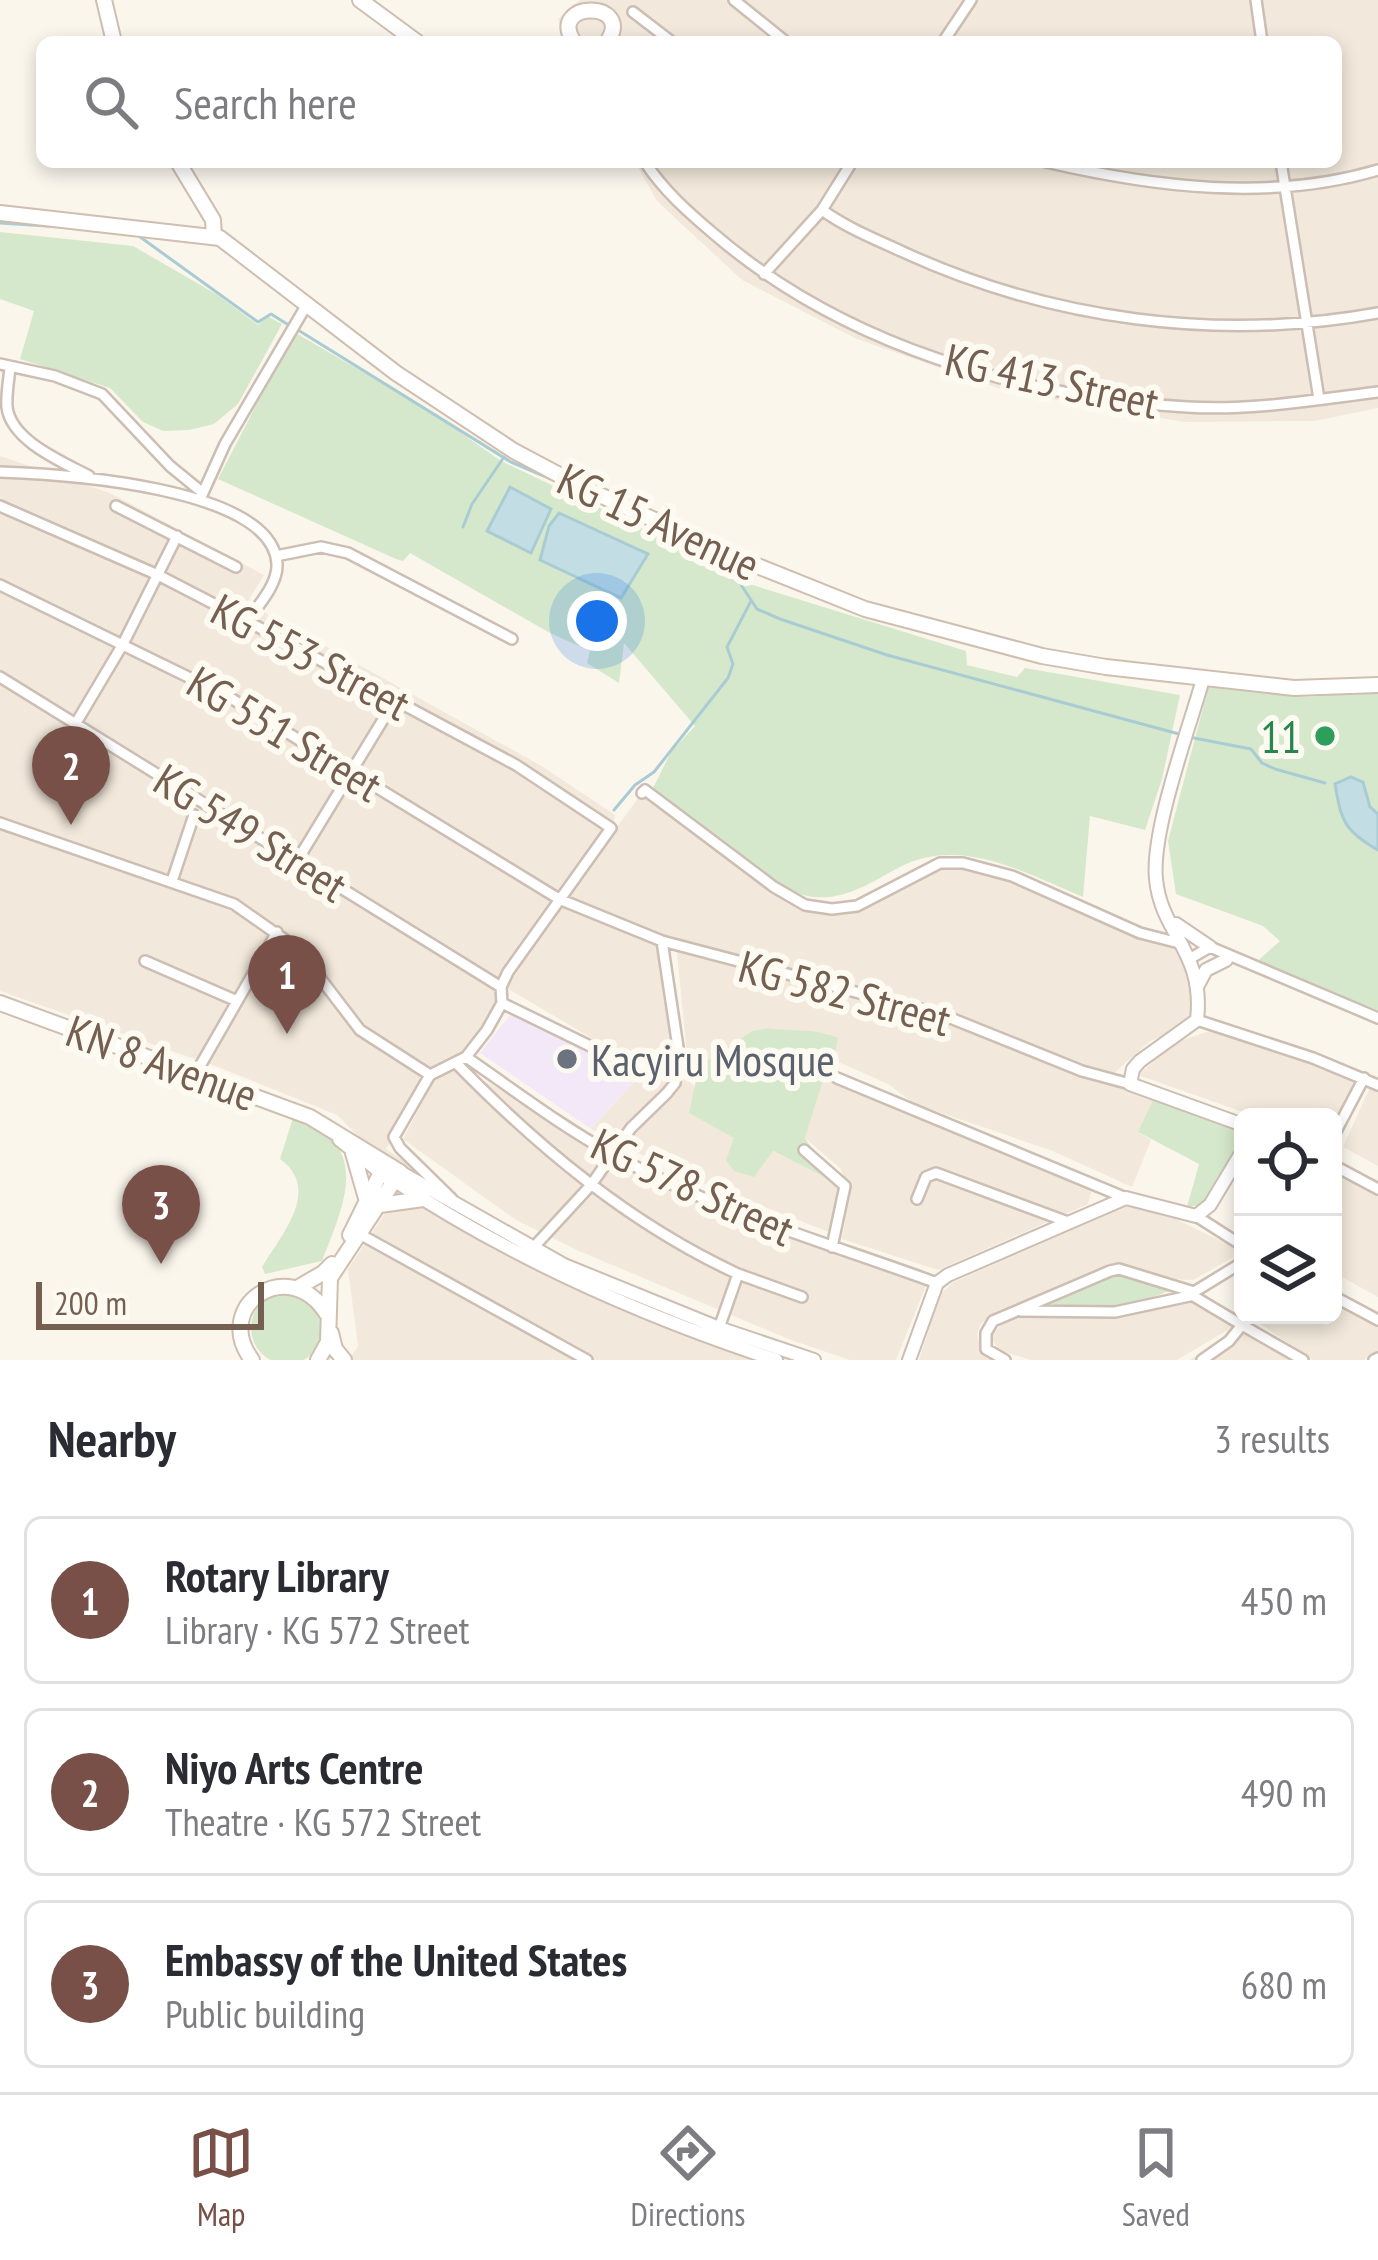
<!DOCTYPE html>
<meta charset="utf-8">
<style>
:root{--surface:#fff;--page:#f7f7f7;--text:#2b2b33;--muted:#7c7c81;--line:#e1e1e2;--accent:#785047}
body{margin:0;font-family:"PT Sans Narrow",sans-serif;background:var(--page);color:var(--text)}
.controls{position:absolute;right:36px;bottom:36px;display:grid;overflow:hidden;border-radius:18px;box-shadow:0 6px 18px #0003}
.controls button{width:108px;height:108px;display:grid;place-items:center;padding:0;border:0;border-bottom:3px solid var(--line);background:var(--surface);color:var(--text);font:60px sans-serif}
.scale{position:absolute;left:36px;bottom:30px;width:228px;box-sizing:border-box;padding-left:12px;border:6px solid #745f51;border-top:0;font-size:33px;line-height:42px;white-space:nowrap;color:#745f51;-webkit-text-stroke:9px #fdfaf2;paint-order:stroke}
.you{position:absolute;left:597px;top:621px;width:42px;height:42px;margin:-30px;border:9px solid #fff;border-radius:50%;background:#1a73e8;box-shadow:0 0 0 18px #1a73e833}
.badge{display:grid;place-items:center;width:78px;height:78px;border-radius:50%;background:var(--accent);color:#fff;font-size:39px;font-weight:700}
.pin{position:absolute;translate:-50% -99px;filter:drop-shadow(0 3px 6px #0008)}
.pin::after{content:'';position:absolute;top:63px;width:42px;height:36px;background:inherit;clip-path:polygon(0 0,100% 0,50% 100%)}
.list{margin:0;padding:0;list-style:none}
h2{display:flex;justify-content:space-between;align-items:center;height:156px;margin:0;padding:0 48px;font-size:51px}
h2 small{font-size:39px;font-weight:400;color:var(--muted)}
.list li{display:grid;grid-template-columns:78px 1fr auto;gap:36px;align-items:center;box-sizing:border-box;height:168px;margin:0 24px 24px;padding:0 24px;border:3px solid var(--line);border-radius:18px}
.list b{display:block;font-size:45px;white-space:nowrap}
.list p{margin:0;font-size:39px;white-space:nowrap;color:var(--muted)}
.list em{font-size:39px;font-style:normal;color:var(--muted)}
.icon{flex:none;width:66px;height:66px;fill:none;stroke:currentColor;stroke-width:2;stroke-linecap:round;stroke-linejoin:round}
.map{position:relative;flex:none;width:1378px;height:1360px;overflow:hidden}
.search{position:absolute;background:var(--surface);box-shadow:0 6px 18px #0003;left:36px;right:36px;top:36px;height:132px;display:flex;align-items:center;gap:30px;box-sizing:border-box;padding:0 42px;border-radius:18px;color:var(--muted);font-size:45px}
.sheet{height:732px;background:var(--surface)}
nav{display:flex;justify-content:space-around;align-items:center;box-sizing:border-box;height:168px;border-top:3px solid var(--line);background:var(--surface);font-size:33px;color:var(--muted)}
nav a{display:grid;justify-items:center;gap:6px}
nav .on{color:var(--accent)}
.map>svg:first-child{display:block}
</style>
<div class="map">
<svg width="1378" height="1360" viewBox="0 0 1378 1360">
<rect width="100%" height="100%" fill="#fbf6ec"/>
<path fill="#f2e8db" d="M 580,0 L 1378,0 L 1378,408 L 1315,421 L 1184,422 L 1010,392 L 857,339 L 742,280 L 657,201 L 635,162 L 1336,162 L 1336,42 L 564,42 L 558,19 Z
M 0,456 L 110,493 L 264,575 L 247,603 L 540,765 L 615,815 L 611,830 L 560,901 L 655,940 L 673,1012 L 674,1059 L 648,1064 L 627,1059 L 505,987 L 504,1005 L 467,1056 L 443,1071 L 466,1071 L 680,1187 L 927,1283 L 896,1360 L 850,1360 L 791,1340 L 579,1251 L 516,1220 L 403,1139 L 438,1073 L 386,1149 L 534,1247 L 801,1360 L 349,1360 L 358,1346 L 348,1269 L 388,1209 L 368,1146 L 337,1115 L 218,1067 L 0,991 Z
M 639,797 L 653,800 L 797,909 L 824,912 L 864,905 L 930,870 L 967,862 L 1009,876 L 1143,941 L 1182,951 L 1196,988 L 1187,1028 L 1150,1041 L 1112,1075 L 915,1000 L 672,939 L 565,898 Z
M 676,944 L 896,999 L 1079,1075 L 1155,1096 L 1139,1133 L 1151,1140 L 1132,1187 L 1053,1151 L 915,1104 L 888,1084 L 834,1060 L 838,1038 L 827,1033 L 794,1033 L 768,1028 L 752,1031 L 699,1066 L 688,1064 Z
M 1213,1030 L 1359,1075 L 1333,1126 L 1333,1117 L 1257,1117 L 1138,1075 L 1177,1042 Z
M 650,1071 L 679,1073 L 772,1151 L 843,1185 L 834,1234 L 682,1175 L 591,1129 L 633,1083 Z
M 825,1074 L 890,1104 L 1094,1181 L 1088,1204 L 938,1270 L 842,1239 L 850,1196 L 841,1169 L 805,1138 Z
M 1371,1085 L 1378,1089 L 1378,1166 L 1343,1147 Z
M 1333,1171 L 1378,1194 L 1378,1297 L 1333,1272 Z
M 1139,1201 L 1243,1252 L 1193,1280 L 1170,1279 L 1123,1265 L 1100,1268 L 981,1323 L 977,1334 L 981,1349 L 1005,1360 L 919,1360 L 940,1294 L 954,1282 Z
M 1189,1299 L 1228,1319 L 1231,1328 L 1177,1360 L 1031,1360 L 999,1350 L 990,1337 L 1013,1312 L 1098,1316 L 1143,1313 L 1161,1304 Z
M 1333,1301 L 1378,1324 L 1378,1352 L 1364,1360 L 1312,1360 L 1248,1315 L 1333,1315 Z
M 1245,1328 L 1297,1360 L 1189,1360 Z"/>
<path fill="#f3e8f8" d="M 513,1011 L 611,1066 L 621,1067 L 623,1074 L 633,1083 L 591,1129 L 480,1053 Z"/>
<path fill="#d6e8cb" d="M 0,232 L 133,246 L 216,294 L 258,325 L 267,316 L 282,324 L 238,404 L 214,424 L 189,430 L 163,431 L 143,422 L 110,388 L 20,359 L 34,311 L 0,299 Z
M 294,332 L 430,411 L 501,461 L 722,566 L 733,579 L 966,651 L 967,665 L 1017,677 L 1025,668 L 1180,695 L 1162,779 L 1145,830 L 1090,816 L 1083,897 C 1025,873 960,835 898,868 C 870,883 846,900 813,897 C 770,892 689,817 653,788 L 671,752 L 695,726 L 624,643 L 619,683 L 587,663 L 590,651 L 550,633 L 410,553 L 403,561 L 396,559 L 218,479 Z
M 1209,685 L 1306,697 L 1378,692 L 1378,1010 L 1254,964 L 1280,941 L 1263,926 L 1176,894 L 1168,841 Z
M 768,1028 C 791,1032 818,1028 838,1038 L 834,1060 L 827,1068 L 805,1138 C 816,1156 831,1164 837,1183 L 773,1151 L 754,1177 L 734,1171 L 726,1160 L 734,1138 L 689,1113 L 699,1066 L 752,1031 Z
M 1155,1096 L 1243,1123 L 1243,1151 L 1211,1204 L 1187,1207 L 1199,1164 L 1138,1132 Z
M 293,1118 C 374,1143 344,1204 322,1261 L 265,1274 L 262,1267 C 282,1234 322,1189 280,1159 Z
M 1120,1268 L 1178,1287 C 1134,1308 1086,1312 1039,1302 Z
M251 1328a36 36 0 1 1 72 0a36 36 0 1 1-72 0Z"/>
<path fill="#c2dde3" stroke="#a9ccd4" stroke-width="3" d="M 510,487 L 551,509 L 531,553 L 487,531 Z
M 559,513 L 648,554 L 621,598 L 540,560 L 549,526 Z
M 1351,777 L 1363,782 L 1370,807 L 1378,814 L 1378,850 C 1344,831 1341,820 1335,784 Z"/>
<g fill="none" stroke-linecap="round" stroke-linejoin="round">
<path stroke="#a9ccd4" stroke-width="3" d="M 0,223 L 62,227
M 136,234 L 258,322 L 271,314 L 287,324
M 298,330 L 511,462 L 558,482
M 463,527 L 472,504 L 504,457
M 653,527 L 682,540
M 724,559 L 757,609 L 780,619 L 887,655 L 1179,734
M 1194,738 L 1251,749 L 1262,763 L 1275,769 L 1325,783
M 614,810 L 635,785 L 654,772 L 728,678 L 733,664 L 727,647 L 751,601"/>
<defs>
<path id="minor" d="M 734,0 L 786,42
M 1256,0 L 1262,42
M 633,12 L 672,42
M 943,42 L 971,0
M 645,162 C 663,190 689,213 714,234 C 843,345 1020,397 1187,407 C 1251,411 1314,400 1378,392
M 1046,162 C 1154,187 1270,202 1378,170
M 1281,162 L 1319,399
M 822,210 C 847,228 875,239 903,252 C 1051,320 1218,342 1378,313
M 764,274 L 822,210 L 852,162
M 0,364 L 55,376 L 102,394 L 170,466 L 203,493
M 10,367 C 9,380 6,394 7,407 C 11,441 63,462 89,476
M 0,472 C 58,474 273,486 277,564 C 278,584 258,606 247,621
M 202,495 L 225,444 L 306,306
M 0,506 L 158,575 L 247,621 L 516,765 L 611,828 L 508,972 L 501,987 L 502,1003 L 487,1030 L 466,1057 L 430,1075 L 394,1137 L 400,1148 L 452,1199
M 116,506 L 236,567
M 276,556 L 321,547 L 348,553 L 512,639
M 0,585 L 229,697 L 559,899 L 662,941 L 943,1015 L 1082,1071 L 1130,1084
M 0,677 L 501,987
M 76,723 L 123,644 L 177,536
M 642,793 L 645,790 L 774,887 L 805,905 L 832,909 L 857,906 L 940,863 L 963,863 L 1012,876 L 1140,933 L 1183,944
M 0,823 L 234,904 L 298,949 L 360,1030 L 430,1075
M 297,861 L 395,700
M 172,881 L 194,815
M 1191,958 L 1210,947 L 1378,1018
M 145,961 L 237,1001
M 502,1003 L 633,1067 L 676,1068 L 679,1054 L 662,941
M 1197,1020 L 1313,1058 L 1378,1085
M 466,1057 C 514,1090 561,1126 612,1154 C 714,1211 828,1243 937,1283
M 456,1063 C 539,1148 630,1224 738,1274 L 719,1328
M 196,1073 L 277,932
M 837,1078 L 1126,1198
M 1333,1137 L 1364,1078
M 804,1150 L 845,1186 L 832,1247
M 1333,1165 L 1378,1189
M 917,1199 L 926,1177 L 936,1173 L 1068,1222
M 1196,1216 L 1243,1246
M 356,1232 L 587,1360
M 532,1249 L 591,1185 L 631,1128 L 667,1093 L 675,1083 L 676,1068
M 738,1274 L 802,1297
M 1333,1296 L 1378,1320
M 1021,1311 L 1115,1312 L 1194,1295
M 1242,1325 L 1303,1360
M 1005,1360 L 986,1349 L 986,1333 L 993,1321 L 1110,1271 L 1119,1269 L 1194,1292
M 1202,1360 L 1229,1341 L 1242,1325 L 1195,1297 L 1194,1292 L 1243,1262
M 1374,1360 L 1378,1358"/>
<path id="tertiary" d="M 1203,679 C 1189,729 1151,831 1156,879 C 1161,934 1205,951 1197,1020 L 1140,1061 L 1133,1069 L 1130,1084 L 1243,1125
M 1176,924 L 1210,947
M 1198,985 L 1206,970 L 1226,960
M 400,1172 L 564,1265 L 719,1328 L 814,1360
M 395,1181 C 513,1259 642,1316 776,1360
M 909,1360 L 937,1283 L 948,1275 L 1126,1198 L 1196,1216 L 1210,1205 L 1243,1150"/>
<path id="secondary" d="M 104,0 L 114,42
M 360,0 L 417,42
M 574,42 C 546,0 636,0 607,42
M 178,162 L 213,220 L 214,236
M 0,213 L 220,238 L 396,373 L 514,451 L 578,485 L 740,559 L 865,609 L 1042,656 L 1106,667 L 1294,688 L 1378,685
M 0,1003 L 310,1117 L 400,1172 L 330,1278 L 328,1342 L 318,1360
M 340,1139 L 388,1177
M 353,1153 L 366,1198
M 380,1205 L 423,1199
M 350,1235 L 385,1164
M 297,1288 L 323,1273 L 332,1264
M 331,1333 L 335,1349 L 344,1360
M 252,1360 C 211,1306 289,1253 327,1314"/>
</defs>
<use href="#minor" stroke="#ccbeb3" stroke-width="14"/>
<use href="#tertiary" stroke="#ccbeb3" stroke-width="16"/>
<use href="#secondary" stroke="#cebfb0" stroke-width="18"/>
<use href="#minor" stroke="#fff" stroke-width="9"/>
<use href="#tertiary" stroke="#fff" stroke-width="12"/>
<use href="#secondary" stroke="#fff" stroke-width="14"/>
</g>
<circle fill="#2e9e5b" stroke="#fdfaf2" stroke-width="4.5" cx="1325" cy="736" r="12"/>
<circle fill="#6b7280" stroke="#fdfaf2" stroke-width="4.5" cx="567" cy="1059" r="12"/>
<g text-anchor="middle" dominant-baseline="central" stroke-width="12" stroke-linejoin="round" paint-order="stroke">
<g font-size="45" fill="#745f51" stroke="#fdfaf2">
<text transform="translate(1052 380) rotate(12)">KG 413 Street</text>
<text transform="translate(659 521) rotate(25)">KG 15 Avenue</text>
<text transform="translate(311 656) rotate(28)">KG 553 Street</text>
<text transform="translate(285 733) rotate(31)">KG 551 Street</text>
<text transform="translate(251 832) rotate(32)">KG 549 Street</text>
<text transform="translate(845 992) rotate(15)">KG 582 Street</text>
<text transform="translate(162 1062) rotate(20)">KN 8 Avenue</text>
<text transform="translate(693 1186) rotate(25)">KG 578 Street</text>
</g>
<g font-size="45" fill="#27864d" stroke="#fdfaf2" text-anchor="end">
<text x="1301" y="736">11</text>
</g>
<g font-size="45" fill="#5b616d" stroke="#fdfaf2" text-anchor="start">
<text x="591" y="1059">Kacyiru Mosque</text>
</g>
</g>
</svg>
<div class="controls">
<button><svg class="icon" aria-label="locate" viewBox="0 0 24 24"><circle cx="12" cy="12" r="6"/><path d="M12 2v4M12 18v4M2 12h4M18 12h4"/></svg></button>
<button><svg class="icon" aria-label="layers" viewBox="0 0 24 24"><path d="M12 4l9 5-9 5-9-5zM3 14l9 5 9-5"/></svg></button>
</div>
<div class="scale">200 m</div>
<div class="you"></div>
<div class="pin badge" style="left:287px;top:1034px">1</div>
<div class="pin badge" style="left:71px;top:825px">2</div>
<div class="pin badge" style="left:161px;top:1264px">3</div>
<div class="search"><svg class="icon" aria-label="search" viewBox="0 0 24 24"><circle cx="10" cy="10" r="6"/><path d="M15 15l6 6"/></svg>Search here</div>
</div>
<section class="sheet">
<h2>Nearby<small>3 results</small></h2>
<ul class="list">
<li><span class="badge">1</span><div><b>Rotary Library</b><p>Library · KG 572 Street</p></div><em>450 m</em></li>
<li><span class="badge">2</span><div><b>Niyo Arts Centre</b><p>Theatre · KG 572 Street</p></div><em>490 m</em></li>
<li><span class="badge">3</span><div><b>Embassy of the United States</b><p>Public building</p></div><em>680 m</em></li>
</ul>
</section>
<nav>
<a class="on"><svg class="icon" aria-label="map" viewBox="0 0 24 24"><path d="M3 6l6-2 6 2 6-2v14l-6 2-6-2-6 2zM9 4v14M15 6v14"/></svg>Map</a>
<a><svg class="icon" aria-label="directions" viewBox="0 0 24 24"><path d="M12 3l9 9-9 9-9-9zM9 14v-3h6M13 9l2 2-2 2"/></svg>Directions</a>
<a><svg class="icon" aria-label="saved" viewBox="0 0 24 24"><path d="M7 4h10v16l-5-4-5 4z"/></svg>Saved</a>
</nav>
